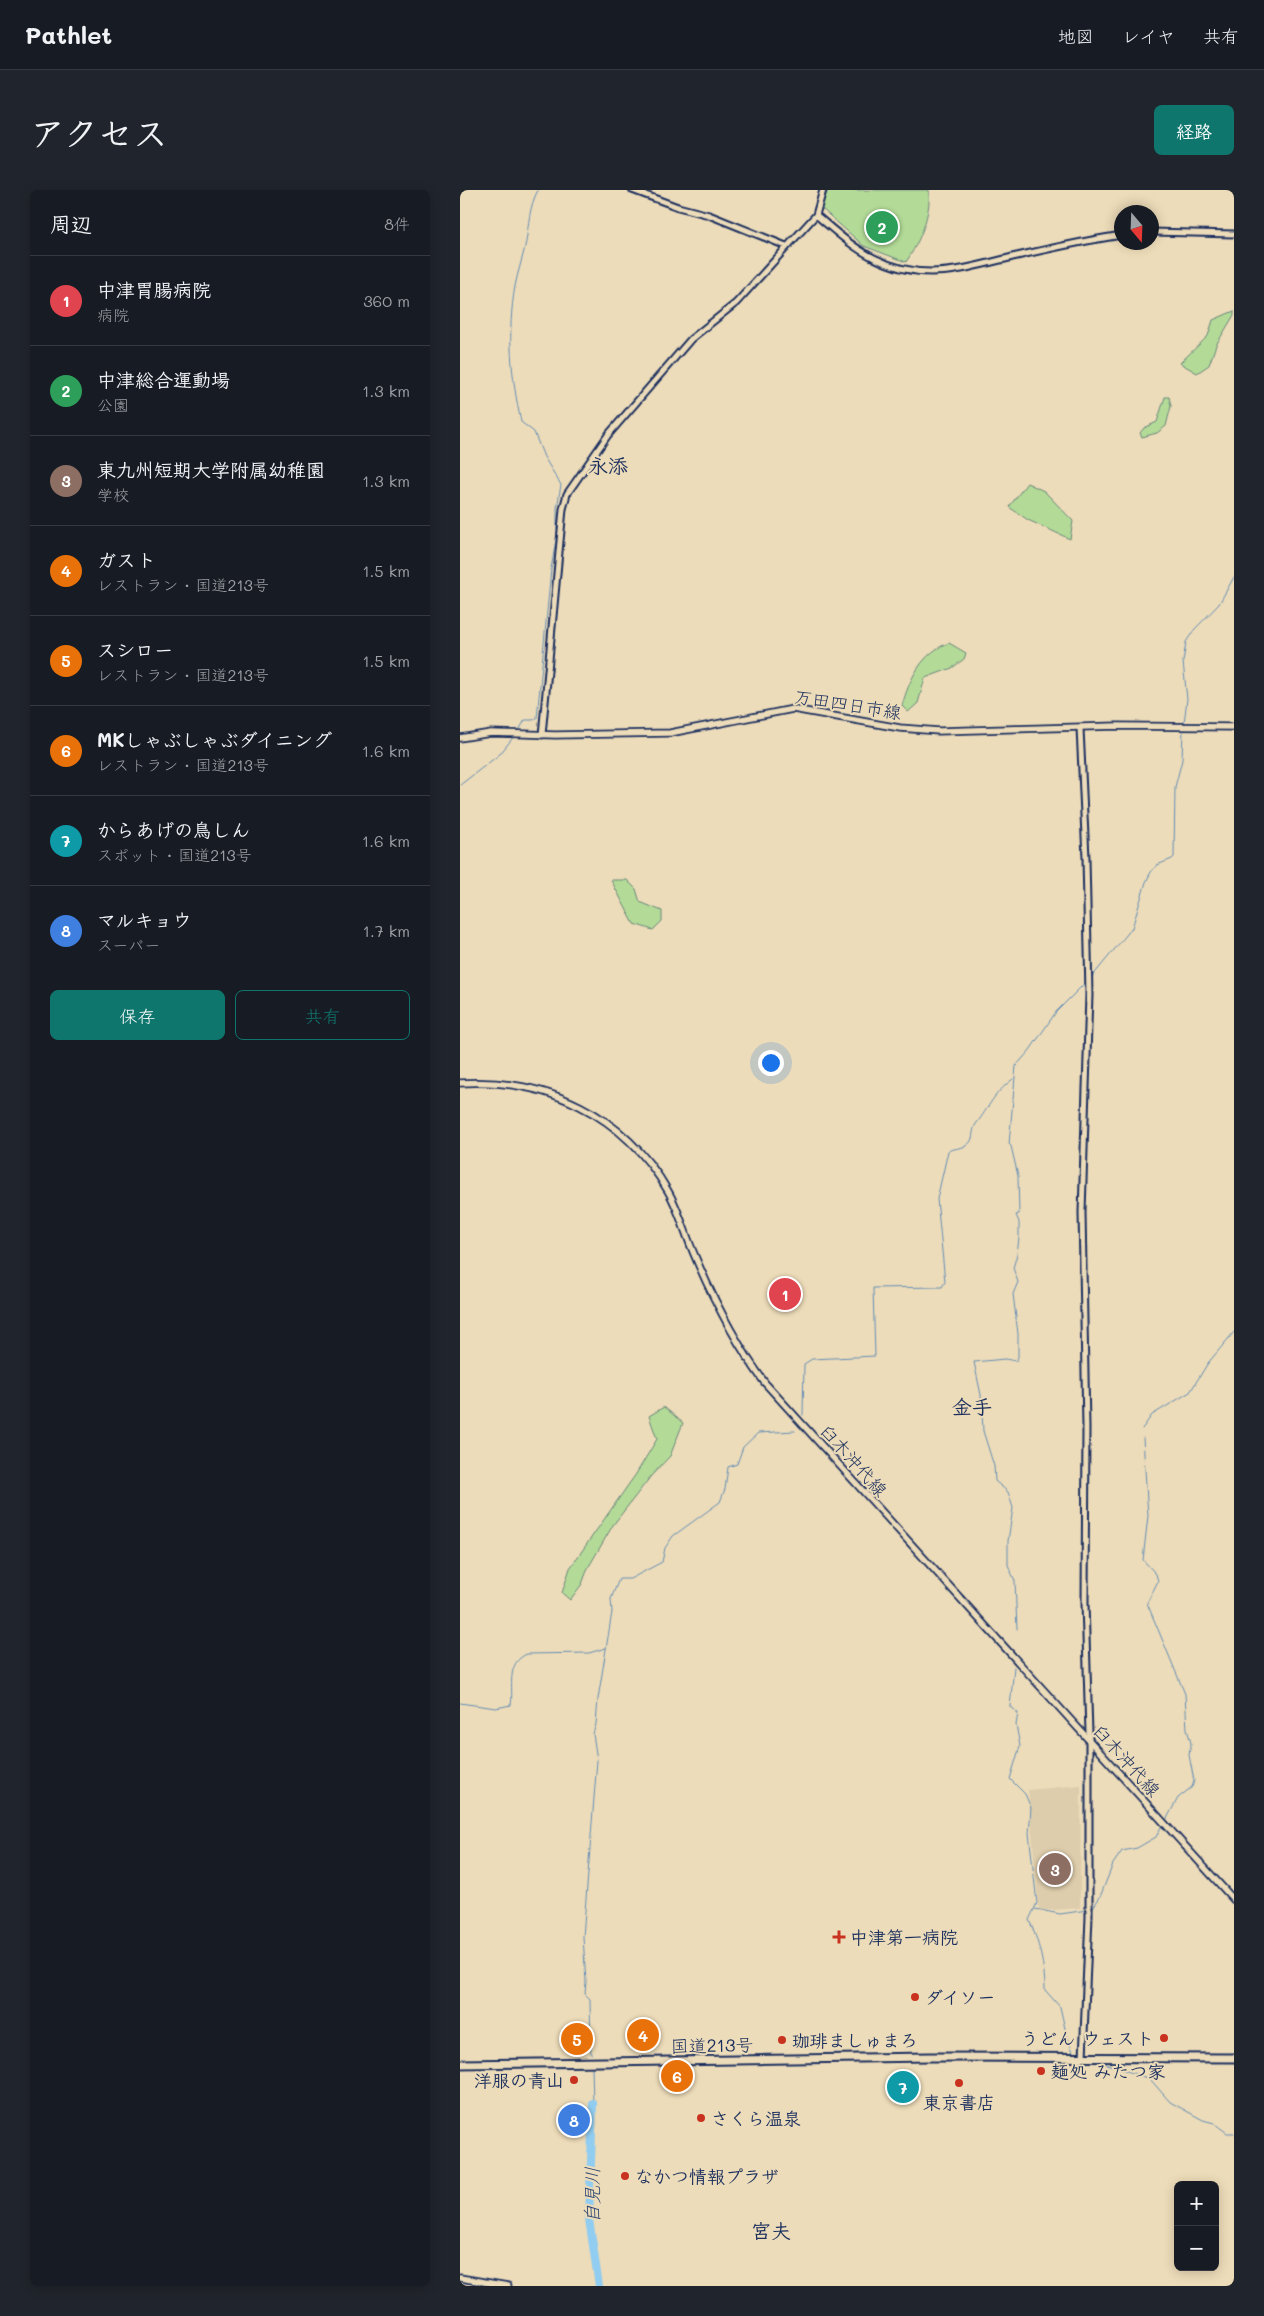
<!DOCTYPE html>
<html lang="ja">
<meta charset="utf-8">
<style>
:root{--surface:#171b24;--page:#20242c;--text:#f1f3f6;--muted:#9ea1a6;--line:#363941;--accent:#0f766e}
body{margin:0;font-family:Mali,"Klee One",sans-serif;background:var(--page);color:var(--text)}
.controls{position:absolute;right:15px;bottom:15px;display:grid;overflow:hidden;border-radius:8px;box-shadow:0 2px 12px #0003}
.controls button{width:45px;height:45px;display:grid;place-items:center;padding:0;border:0;border-bottom:1px solid var(--line);background:var(--surface);color:var(--text);font:25px sans-serif}
.compass{position:absolute;left:654px;top:15px;width:45px;height:45px;border-radius:50%;background:var(--surface);box-shadow:0 2px 12px #0003;rotate:161deg}
.you{position:absolute;left:310px;top:872px;width:18px;height:18px;margin:-12px;border:4px solid #fff;border-radius:50%;background:#1a73e8;box-shadow:0 0 0 8px #1a73e833}
.badge{display:grid;place-items:center;width:32px;height:32px;border-radius:50%;background:var(--accent);color:#fff;font-size:16px;font-weight:700}
.pin{position:absolute;translate:-50% -50%;border:2px solid #fff;box-shadow:0 1px 5px #0006}
.list{margin:0;padding:0;list-style:none}
h2{display:flex;justify-content:space-between;align-items:center;height:65px;margin:0;padding:0 20px;font-size:21px}
h2 small{font-size:16px;font-weight:400;color:var(--muted)}
.list li{display:grid;grid-template-columns:32px 1fr auto;gap:15px;align-items:center;box-sizing:border-box;height:90px;padding:0 20px;border-top:1px solid var(--line)}
.list b{display:block;font-size:19px;white-space:nowrap}
.list p{margin:0;font-size:16px;white-space:nowrap;color:var(--muted)}
.list em{font-size:16px;font-style:normal;color:var(--muted)}
.actions{display:flex;gap:10px;padding:15px 20px}
.actions a{flex:1;padding:11px 0;border:1px solid var(--accent);border-radius:8px;text-align:center;font-size:18px;color:var(--accent)}
.actions .main{background:var(--accent);color:#fff}
.map{position:relative;flex:none;width:774px;height:2096px;overflow:hidden;border-radius:8px}
header{display:flex;align-items:center;gap:30px;box-sizing:border-box;height:70px;padding:0 25px;background:var(--surface);border-bottom:1px solid var(--line)}
header strong{font-size:24px}
nav{display:flex;gap:28px;margin-inline-start:auto;font-size:18px}
.intro{display:flex;align-items:center;justify-content:space-between;box-sizing:border-box;height:120px;padding:0 30px}
h1{margin:0;font-size:35px}
.button{padding:12px 22px;border-radius:8px;background:var(--accent);color:#fff;font-size:18px;font-weight:700}
main{display:flex;gap:30px;padding:0 30px}
aside{flex:1;background:var(--surface);border-radius:8px;box-shadow:0 2px 12px #0003}
.map>svg:first-child{display:block}
</style>
<header>
<strong>Pathlet</strong>
<nav><a>地図</a><a>レイヤ</a><a>共有</a></nav>
</header>
<div class="intro"><h1>アクセス</h1><a class="button">経路</a></div>
<main>
<aside>
<h2>周辺<small>8件</small></h2>
<ul class="list">
<li><span class="badge" style="background:#e0444e">1</span><div><b>中津胃腸病院</b><p>病院</p></div><em>360 m</em></li>
<li><span class="badge" style="background:#2e9e5b">2</span><div><b>中津総合運動場</b><p>公園</p></div><em>1.3 km</em></li>
<li><span class="badge" style="background:#8d6e63">3</span><div><b>東九州短期大学附属幼稚園</b><p>学校</p></div><em>1.3 km</em></li>
<li><span class="badge" style="background:#e8710a">4</span><div><b>ガスト</b><p>レストラン · 国道213号</p></div><em>1.5 km</em></li>
<li><span class="badge" style="background:#e8710a">5</span><div><b>スシロー</b><p>レストラン · 国道213号</p></div><em>1.5 km</em></li>
<li><span class="badge" style="background:#e8710a">6</span><div><b>MKしゃぶしゃぶダイニング</b><p>レストラン · 国道213号</p></div><em>1.6 km</em></li>
<li><span class="badge" style="background:#0f9aa8">7</span><div><b>からあげの鳥しん</b><p>スポット · 国道213号</p></div><em>1.6 km</em></li>
<li><span class="badge" style="background:#3f7fe0">8</span><div><b>マルキョウ</b><p>スーパー</p></div><em>1.7 km</em></li>
</ul>
<div class="actions"><a class="main">保存</a><a>共有</a></div>
</aside>
<div class="map">
<svg width="774" height="2096" viewBox="0 0 774 2096">
<rect width="100%" height="100%" fill="#eddcb9"/>
<filter id="ink" filterUnits="userSpaceOnUse"><feTurbulence type="fractalNoise" baseFrequency=".02" numOctaves="2"/><feDisplacementMap in="SourceGraphic" scale="10" xChannelSelector="R" yChannelSelector="G"/><feConvolveMatrix kernelMatrix="1 2 1 2 8 2 1 2 1" color-interpolation-filters="sRGB"/></filter>
<g filter="url(#ink)">
<path fill="#decdac" d="M 621,1595 L 620,1718 L 579,1721 L 568,1600 Z"/>
<path fill="#b3db97" stroke="#67857a" d="M 368,0 L 469,0 C 471,25 460,51 446,72 L 404,56 L 361,18 Z
M 774,121 L 774,125 L 756,155 L 749,175 L 737,183 L 720,173 L 748,146 L 753,130 Z
M 705,207 L 709,207 L 711,216 L 706,236 L 697,243 L 682,247 L 680,243 L 684,238 L 697,232 Z
M 567,293 L 584,301 L 613,331 L 610,349 L 568,330 L 549,317 Z
M 489,453 L 506,463 L 504,469 L 492,478 L 465,488 L 458,513 L 448,522 L 442,516 C 449,490 462,462 489,453 Z
M 151,690 L 167,690 L 176,699 L 180,712 L 202,721 L 202,731 L 193,740 L 174,734 Z
M 204,1217 L 223,1233 L 210,1266 L 191,1286 L 153,1335 L 128,1378 L 122,1394 L 110,1410 L 102,1403 L 110,1378 L 176,1284 L 197,1249 L 189,1226 Z"/>
<g fill="none" stroke-linecap="round" stroke-linejoin="round">
<path stroke="#628db6" stroke-width="1" d="M 724,533 L 727,509 L 723,472 L 726,452 L 734,440 L 759,414 L 774,387
M 58,542 L 65,530 L 73,530 L 77,528 L 91,379 L 97,344 L 97,318 L 101,295 L 84,267 L 74,242 L 61,232 C 51,186 47,143 55,96 C 58,81 63,67 66,52 C 69,33 69,17 78,0
M 0,595 L 40,564 L 55,545
M 631,788 L 672,738 L 686,692 L 691,682 L 697,675 L 712,669 L 714,667 L 715,597 L 722,570 L 723,540
M 343,1225 L 344,1174 L 352,1169 L 415,1166 L 413,1098 L 482,1097 L 485,1092 L 477,1009 L 488,961 C 494,958 501,959 507,955 C 515,950 511,941 516,934 C 531,915 531,906 553,889
M 682,1239 L 692,1225 L 730,1202 L 748,1173 L 774,1142
M 683,1248 L 688,1326 L 683,1370 L 696,1384 L 698,1391 L 687,1413 L 725,1504 L 727,1539 L 731,1553 L 729,1565 L 734,1591 L 732,1597 L 718,1608 L 705,1632
M 557,1439 L 555,1391 L 548,1375 L 548,1351 L 553,1318 L 548,1302 L 535,1291 L 534,1276 L 523,1241 L 521,1205 L 514,1172 L 545,1169 L 556,1171 L 558,1167 L 558,1144 L 553,1104 L 558,1092 L 553,1078 L 557,1064 L 559,1048 L 559,1032 L 556,1025 L 559,1024 L 558,986 L 551,956 L 549,954 L 556,876 L 570,860 L 596,822 L 626,792
M 554,1477 L 550,1517 L 558,1523 L 556,1535 L 560,1556 L 550,1589 L 565,1604 L 571,1618 L 569,1643 L 577,1713 L 569,1730 C 579,1751 585,1777 585,1800 L 600,1817 L 606,1843 L 613,1862 L 617,1864
M 0,1513 L 36,1518 L 51,1515 C 54,1498 45,1473 67,1464 L 129,1463 L 146,1458
M 575,1719 L 600,1724 L 628,1720
M 632,1719 L 640,1707 L 653,1674 L 662,1661 L 677,1658 L 696,1647 L 702,1635
M 131,1864 L 130,1809 L 125,1804 L 126,1792 L 123,1747 L 137,1570 L 133,1544 L 136,1534 L 138,1509 L 152,1422 L 151,1409 L 159,1389 L 170,1389 L 202,1372 L 205,1358 L 213,1346 L 260,1312 L 265,1299 L 268,1277 L 277,1274 L 283,1257 L 298,1243 L 335,1241
M 635,1870 L 690,1889 L 710,1912 L 743,1930 L 754,1933 L 767,1943 L 774,1943
M 132,1877 L 133,1913"/>
<path stroke="#91ccf1" stroke-width="8" d="M 133,1913 L 129,2029 L 139,2096"/>
<defs>
<path id="tertiary" d="M 172,0 L 218,17 L 249,25 L 326,56
M 356,25 C 374,40 392,57 414,68 C 465,94 506,78 557,66 C 592,58 627,50 662,45
M 692,42 L 774,44
M 620,538 L 626,668 L 629,805 L 622,1022 L 626,1237 L 625,1413 L 629,1543 L 629,1727 L 623,1868
M 82,545 L 103,319 L 107,304 L 148,245 L 231,149 L 276,113 L 356,25 L 363,0"/>
<path id="secondary" d="M 0,548 L 31,543 L 95,545 L 210,543 L 333,519 L 440,538 L 479,541 L 657,536 L 774,537
M 0,893 C 87,888 164,924 208,1001 C 219,1020 225,1043 234,1064 C 253,1109 276,1154 305,1193 L 774,1710
M 0,2088 L 48,2096"/>
<path id="trunk" d="M 0,1874 L 471,1867 L 774,1868"/>
</defs>
<use href="#tertiary" stroke="#1b2f5e" stroke-width="9"/>
<use href="#secondary" stroke="#1b2f5e" stroke-width="9"/>
<use href="#trunk" stroke="#1b2f5e" stroke-width="11"/>
<use href="#tertiary" stroke="#eddcb9" stroke-width="5"/>
<use href="#secondary" stroke="#eddcb9" stroke-width="5.5"/>
<use href="#trunk" stroke="#eddcb9" stroke-width="7"/>
</g>
</g>
<g fill="#c8321e" stroke="#eddcb9" stroke-width="2">
<path d="M376.5 1739.5h5v5h5v5h-5v5h-5v-5h-5v-5h5z"/>
<circle cx="455" cy="1807" r="5"/>
<circle cx="704" cy="1848" r="5"/>
<circle cx="322" cy="1850" r="5"/>
<circle cx="581" cy="1881" r="5"/>
<circle cx="114" cy="1890" r="5"/>
<circle cx="499" cy="1893" r="5"/>
<circle cx="241" cy="1928" r="5"/>
<circle cx="165" cy="1986" r="5"/>
</g>
<g text-anchor="middle" dominant-baseline="central" stroke-width="4" stroke-linejoin="round" paint-order="stroke">
<g font-size="18" fill="#1b2f5e" stroke="#eddcb9">
<text transform="translate(388 514) rotate(9)">万田四日市線</text>
<text transform="translate(394 1270) rotate(48)">臼木沖代線</text>
<text transform="translate(667 1570) rotate(48)">臼木沖代線</text>
<text transform="translate(252 1855) rotate(-1)">国道213号</text>
</g>
<g font-size="18" font-weight="bold" fill="#1b2f5e" stroke="#eddcb9" text-anchor="start">
<text x="390" y="1747">中津第一病院</text>
<text x="465" y="1807">ダイソー</text>
<text x="694" y="1848" text-anchor="end">うどん ウェスト</text>
<text x="332" y="1850">珈琲ましゅまろ</text>
<text x="591" y="1881">麺処 みたつ家</text>
<text x="104" y="1890" text-anchor="end">洋服の青山</text>
<text x="499" y="1912" text-anchor="middle">東京書店</text>
<text x="251" y="1928">さくら温泉</text>
<text x="175" y="1986">なかつ情報プラザ</text>
</g>
<g font-size="19" font-style="italic" fill="#2d4774" stroke="#eddcb9">
<text transform="translate(131 2005) rotate(-90)">自見川</text>
</g>
<g font-size="20" font-weight="bold" fill="#1b2f5e" stroke="#eddcb9">
<text x="148" y="275">永添</text>
<text x="512" y="1216">金手</text>
<text x="311" y="2040">宮夫</text>
</g>
</g>
</svg>
<div class="controls">
<button>+</button>
<button>−</button>
</div>
<svg class="compass" viewBox="-18 -18 36 36"><path d="M0-13l5 13h-10z" fill="#e53935"/><path d="M0 13l5-13h-10z" fill="#9ea1a6"/></svg>
<div class="you"></div>
<div class="pin badge" style="left:325px;top:1104px;background:#e0444e">1</div>
<div class="pin badge" style="left:422px;top:37px;background:#2e9e5b">2</div>
<div class="pin badge" style="left:595px;top:1679px;background:#8d6e63">3</div>
<div class="pin badge" style="left:183px;top:1845px;background:#e8710a">4</div>
<div class="pin badge" style="left:117px;top:1849px;background:#e8710a">5</div>
<div class="pin badge" style="left:217px;top:1886px;background:#e8710a">6</div>
<div class="pin badge" style="left:443px;top:1897px;background:#0f9aa8">7</div>
<div class="pin badge" style="left:114px;top:1930px;background:#3f7fe0">8</div>
</div>
</main>
